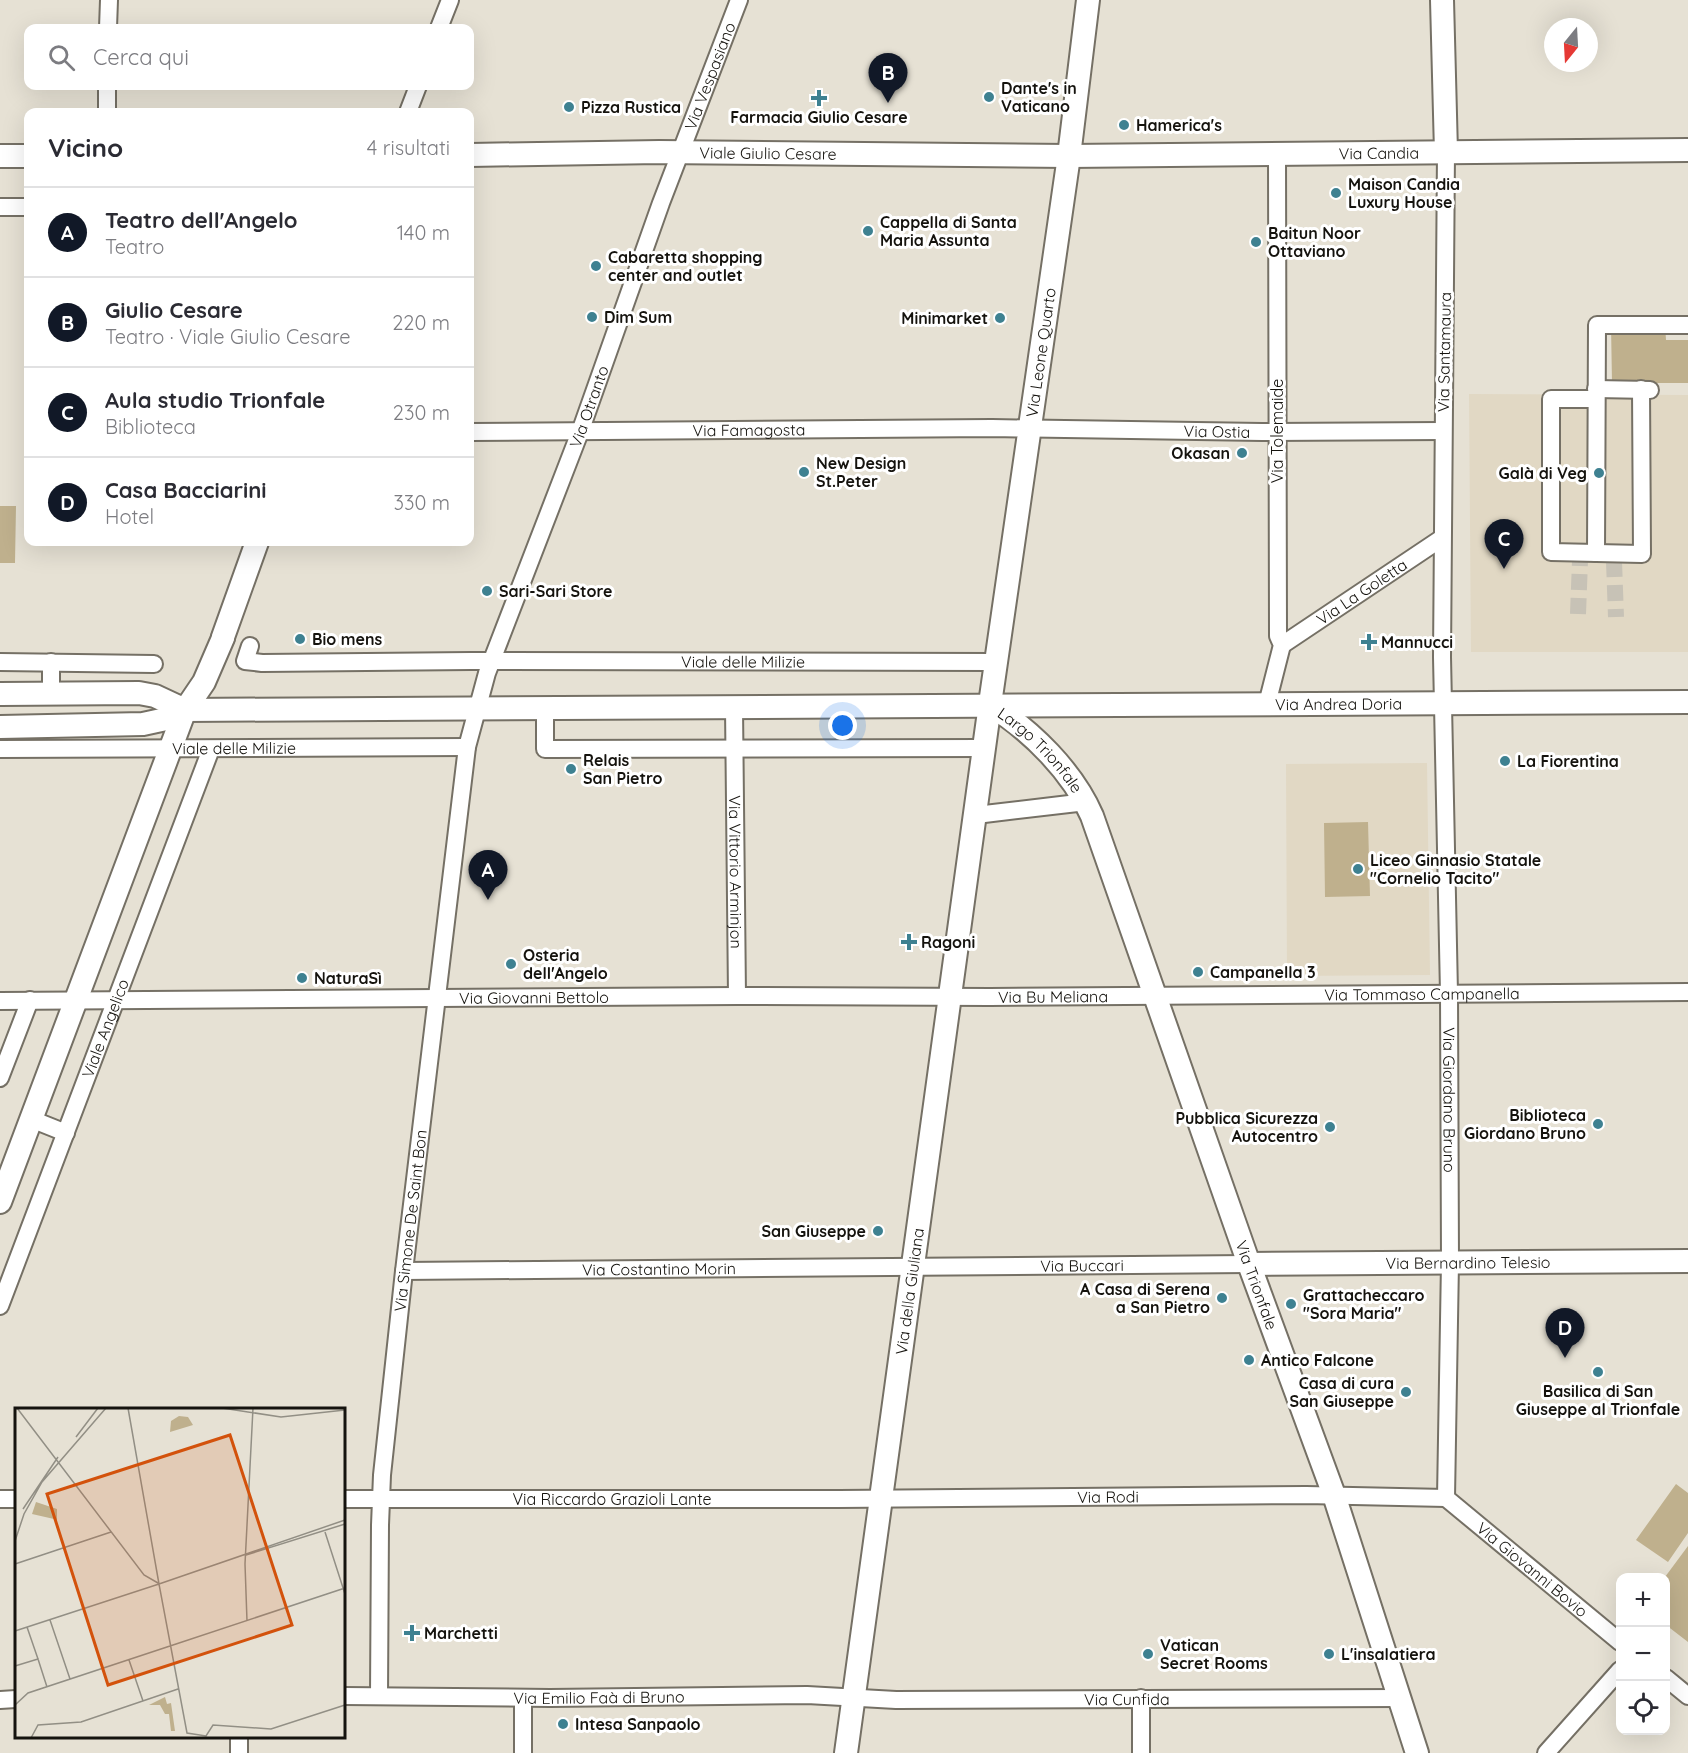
<!DOCTYPE html>
<html lang="it">
<meta charset="utf-8">
<style>
:root{--surface:#fff;--page:#f2f2f3;--text:#2b2b33;--muted:#7c7c81;--line:#e1e1e2;--accent:#111827}
body{margin:0;font-family:Quicksand,sans-serif;background:var(--page);color:var(--text)}
.controls{position:absolute;right:18px;bottom:18px;display:grid;overflow:hidden;border-radius:12px;box-shadow:0 6px 24px #0002}
.controls button{width:54px;height:54px;display:grid;place-items:center;padding:0;border:0;border-bottom:2px solid var(--line);background:var(--surface);color:var(--text);font:30px sans-serif}
.compass{position:absolute;left:1544px;top:18px;width:54px;height:54px;border-radius:50%;background:var(--surface);box-shadow:0 6px 24px #0002;rotate:198deg}
.you{position:absolute;left:843px;top:726px;width:21px;height:21px;margin:-15px;border:4px solid #fff;border-radius:50%;background:#1a73e8;box-shadow:0 0 0 9px #1a73e833}
.badge{display:grid;place-items:center;width:39px;height:39px;border-radius:50%;background:var(--accent);color:#fff;font-size:20px;font-weight:700}
.pin{position:absolute;translate:-50% -50px;filter:drop-shadow(0 2px 3px #0008)}
.pin::after{content:'';position:absolute;top:32px;width:21px;height:18px;background:inherit;clip-path:polygon(0 0,100% 0,50% 100%)}
.list{margin:0;padding:0;list-style:none}
h2{display:flex;justify-content:space-between;align-items:center;height:78px;margin:0;padding:0 24px;font-size:26px}
h2 small{font-size:20px;font-weight:400;color:var(--muted)}
.list li{display:grid;grid-template-columns:39px 1fr auto;gap:18px;align-items:center;box-sizing:border-box;height:90px;padding:0 24px;border-top:2px solid var(--line)}
.list b{display:block;font-size:22px;white-space:nowrap}
.list p{margin:0;font-size:20px;white-space:nowrap;color:var(--muted)}
.list em{font-size:20px;font-style:normal;color:var(--muted)}
.icon{flex:none;width:33px;height:33px;fill:none;stroke:currentColor;stroke-width:2;stroke-linecap:round;stroke-linejoin:round}
.map{position:relative;flex:none;width:1688px;height:1753px;overflow:hidden}
.search{position:absolute;background:var(--surface);box-shadow:0 6px 24px #0002;left:24px;top:24px;width:450px;height:66px;display:flex;align-items:center;gap:15px;box-sizing:border-box;padding:0 21px;border-radius:12px;color:var(--muted);font-size:22px}
.panel{position:absolute;background:var(--surface);box-shadow:0 6px 24px #0002;left:24px;top:108px;width:450px;height:438px;border-radius:12px}
.map>svg:first-child{display:block}
</style>
<div class="map">
<svg width="1688" height="1753" viewBox="0 0 1688 1753">
<rect width="100%" height="100%" fill="#e6e1d4"/>
<path fill="#e1d8c4" d="M 1469,394 L 1688,395 L 1688,652 L 1471,652 Z
M 1427,763 L 1430,975 L 1287,976 L 1286,764 Z"/>
<path fill="#bfb08d" d="M 1665,324 L 1666,340 L 1688,340 L 1688,383 L 1612,383 L 1611,325 Z
M 0,506 L 16,506 L 15,563 L 0,563 Z
M 1368,822 L 1370,896 L 1325,897 L 1324,823 Z
M 1676,1484 L 1688,1493 L 1688,1533 L 1668,1562 L 1636,1540 Z
M 1688,1546 L 1688,1642 L 1666,1625 L 1665,1577 Z"/>
<g fill="none" stroke-linecap="round" stroke-linejoin="round">
<path stroke="#c7c2b6" stroke-width="16" stroke-dasharray="16 8" stroke-linecap="butt" d="M 1614,561 L 1616,617
M 1578,614 L 1580,561"/>
<defs>
<g id="street">
<path d="M 108,28 L 109,0"/>
<path d="M 439,28 L 450,0"/>
<path d="M 107,112 L 107,86"/>
<path d="M 408,112 L 418,86"/>
<path id="s1" d="M 1446,152 L 1442,657 L 1449,993 L 1450,1262 L 1446,1498"/>
<path d="M 0,207 L 28,207"/>
<path d="M 1596,389 L 1650,390"/>
<path d="M 1596,399 L 1551,399 L 1551,552 L 1642,554 L 1641,389"/>
<path id="s2" d="M 470,432 L 992,428 L 1262,432 L 1443,431"/>
<path d="M 1596,553 L 1597,325 L 1688,325"/>
<path id="s3" d="M 1282,645 L 1442,538"/>
<path id="s4" d="M 250,646 L 245,661 L 262,663 L 471,661 L 996,662"/>
<path d="M 0,662 L 154,664"/>
<path d="M 51,694 L 51,662"/>
<path d="M 1267,704 L 1282,645 L 1278,636 L 1277,154"/>
<path id="s5" d="M 734,707 L 737,996"/>
<path d="M 545,709 L 545,749 L 984,748"/>
<path id="s6" d="M 0,749 L 467,747"/>
<path d="M 976,815 L 1086,802"/>
<path id="s7" d="M 0,1001 L 737,996 L 990,997 L 1688,992"/>
<path d="M 0,1078 L 30,1000"/>
<path d="M 31,1119 L 66,1133"/>
<path id="s8" d="M 404,1271 L 1249,1264"/>
<path id="s9" d="M 0,1306 L 211,749"/>
<path id="s10" d="M 1446,1498 L 1620,1642"/>
<path d="M 0,1499 L 16,1499"/>
<path id="s11" d="M 344,1499 L 839,1499 L 1306,1495 L 1446,1498"/>
<path d="M 1666,1678 L 1688,1696"/>
<path id="s12" d="M 344,1696 L 550,1698 L 807,1695 L 896,1700 L 1400,1698"/>
<path id="s13" d="M 379,1696 L 380,1525 L 382,1475 L 404,1271 L 467,747 L 487,673 L 580,432 L 661,203 L 739,0"/>
<path d="M 523,1698 L 523,1753"/>
<path d="M 1141,1698 L 1141,1753"/>
<path d="M 0,1700 L 16,1699"/>
<path d="M 239,1736 L 239,1753"/>
<path d="M 1546,1753 L 1620,1670"/>
</g>
<g id="secondary">
<path d="M 1442,0 L 1446,152"/>
<path id="s14" d="M 470,155 L 659,152 L 1069,156 L 1688,150"/>
<path d="M 0,156 L 28,156"/>
<path d="M 223,637 L 257,542"/>
<path id="s15" d="M 0,694 L 139,693 L 155,696 L 185,710 L 1688,702"/>
<path id="s16" d="M 990,705 C 1031,730 1073,772 1092,816 L 1249,1264 L 1334,1495 L 1417,1753"/>
<path d="M 0,727 L 143,724 L 166,719 L 185,710"/>
<path d="M 0,1202 L 185,710 L 204,682 L 223,638"/>
<path id="s17" d="M 1249,1264 L 1688,1261"/>
<path id="s18" d="M 846,1753 L 991,697 L 1069,156 L 1088,0"/>
</g>
</defs>
<use href="#street" stroke="#757065" stroke-width="20"/>
<use href="#secondary" stroke="#757065" stroke-width="26"/>
<use href="#street" stroke="#fff" stroke-width="16"/>
<use href="#secondary" stroke="#fff" stroke-width="22"/>
</g>
<g fill="#3e8191" stroke="#fff" stroke-width="2">
<circle cx="989" cy="97" r="6"/>
<path d="M816 89h6v6h6v6h-6v6h-6v-6h-6v-6h6z"/>
<circle cx="569" cy="107" r="6"/>
<circle cx="1124" cy="125" r="6"/>
<circle cx="1336" cy="193" r="6"/>
<circle cx="868" cy="231" r="6"/>
<circle cx="1256" cy="242" r="6"/>
<circle cx="596" cy="266" r="6"/>
<circle cx="592" cy="317" r="6"/>
<circle cx="1000" cy="318" r="6"/>
<circle cx="1242" cy="453" r="6"/>
<circle cx="804" cy="472" r="6"/>
<circle cx="1599" cy="473" r="6"/>
<circle cx="487" cy="591" r="6"/>
<circle cx="300" cy="639" r="6"/>
<path d="M1366 633h6v6h6v6h-6v6h-6v-6h-6v-6h6z"/>
<circle cx="1505" cy="761" r="6"/>
<circle cx="571" cy="769" r="6"/>
<circle cx="1358" cy="869" r="6"/>
<path d="M906 933h6v6h6v6h-6v6h-6v-6h-6v-6h6z"/>
<circle cx="511" cy="964" r="6"/>
<circle cx="1198" cy="972" r="6"/>
<circle cx="302" cy="978" r="6"/>
<circle cx="1598" cy="1124" r="6"/>
<circle cx="1330" cy="1127" r="6"/>
<circle cx="878" cy="1231" r="6"/>
<circle cx="1222" cy="1298" r="6"/>
<circle cx="1291" cy="1304" r="6"/>
<circle cx="1249" cy="1360" r="6"/>
<circle cx="1598" cy="1372" r="6"/>
<circle cx="1406" cy="1392" r="6"/>
<path d="M409 1624h6v6h6v6h-6v6h-6v-6h-6v-6h6z"/>
<circle cx="1148" cy="1654" r="6"/>
<circle cx="1329" cy="1654" r="6"/>
<circle cx="563" cy="1724" r="6"/>
</g>
<g text-anchor="middle" dominant-baseline="central" stroke-width="6" stroke-linejoin="round" paint-order="stroke">
<g font-size="16" fill="#15130e" stroke="#fff">
<text stroke="none"><textPath href="#s13" startOffset="1668">Via Vespasiano</textPath></text>
<text stroke="none"><textPath href="#s14" startOffset="298">Viale Giulio Cesare</textPath></text>
<text stroke="none"><textPath href="#s14" startOffset="909">Via Candia</textPath></text>
<text stroke="none"><textPath href="#s18" startOffset="1414">Via Leone Quarto</textPath></text>
<text transform="translate(1444 352) rotate(-89)">Via Santamaura</text>
<text stroke="none"><textPath href="#s13" startOffset="1316">Via Otranto</textPath></text>
<text stroke="none"><textPath href="#s2" startOffset="279">Via Famagosta</textPath></text>
<text stroke="none"><textPath href="#s2" startOffset="747">Via Ostia</textPath></text>
<text transform="translate(1277 431) rotate(-90)">Via Tolemaide</text>
<text stroke="none"><textPath href="#s3" startOffset="96">Via La Goletta</textPath></text>
<text stroke="none"><textPath href="#s4" startOffset="514">Viale delle Milizie</textPath></text>
<text stroke="none"><textPath href="#s15" startOffset="1342">Via Andrea Doria</textPath></text>
<text stroke="none"><textPath href="#s6" startOffset="234">Viale delle Milizie</textPath></text>
<text stroke="none"><textPath href="#s16" startOffset="68">Largo Trionfale</textPath></text>
<text stroke="none"><textPath href="#s5" startOffset="165">Via Vittorio Arminjon</textPath></text>
<text stroke="none"><textPath href="#s7" startOffset="1422">Via Tommaso Campanella</textPath></text>
<text stroke="none"><textPath href="#s7" startOffset="1053">Via Bu Meliana</textPath></text>
<text stroke="none"><textPath href="#s7" startOffset="534">Via Giovanni Bettolo</textPath></text>
<text stroke="none"><textPath href="#s9" startOffset="297">Viale Angelico</textPath></text>
<text stroke="none"><textPath href="#s1" startOffset="948">Via Giordano Bruno</textPath></text>
<text stroke="none"><textPath href="#s13" startOffset="477">Via Simone De Saint Bon</textPath></text>
<text stroke="none"><textPath href="#s17" startOffset="219">Via Bernardino Telesio</textPath></text>
<text stroke="none"><textPath href="#s8" startOffset="678">Via Buccari</textPath></text>
<text stroke="none"><textPath href="#s8" startOffset="255">Via Costantino Morin</textPath></text>
<text stroke="none"><textPath href="#s16" startOffset="650">Via Trionfale</textPath></text>
<text stroke="none"><textPath href="#s18" startOffset="466">Via della Giuliana</textPath></text>
<text stroke="none"><textPath href="#s11" startOffset="764">Via Rodi</textPath></text>
<text stroke="none"><textPath href="#s11" startOffset="268">Via Riccardo Grazioli Lante</textPath></text>
<text stroke="none"><textPath href="#s10" startOffset="112">Via Giovanni Bovio</textPath></text>
<text stroke="none"><textPath href="#s12" startOffset="255">Via Emilio Faà di Bruno</textPath></text>
<text stroke="none"><textPath href="#s12" startOffset="783">Via Cunfida</textPath></text>
</g>
<g font-size="16" font-weight="bold" fill="#15130e" stroke="#fff" text-anchor="start">
<text x="1001" y="88">Dante's in<tspan x="1001" dy="18">Vaticano</tspan></text>
<text x="581" y="107">Pizza Rustica</text>
<text x="819" y="117" text-anchor="middle">Farmacia Giulio Cesare</text>
<text x="1136" y="125">Hamerica's</text>
<text x="1348" y="184">Maison Candia<tspan x="1348" dy="18">Luxury House</tspan></text>
<text x="880" y="222">Cappella di Santa<tspan x="880" dy="18">Maria Assunta</tspan></text>
<text x="1268" y="233">Baitun Noor<tspan x="1268" dy="18">Ottaviano</tspan></text>
<text x="608" y="257">Cabaretta shopping<tspan x="608" dy="18">center and outlet</tspan></text>
<text x="604" y="317">Dim Sum</text>
<text x="988" y="318" text-anchor="end">Minimarket</text>
<text x="1230" y="453" text-anchor="end">Okasan</text>
<text x="816" y="463">New Design<tspan x="816" dy="18">St.Peter</tspan></text>
<text x="1587" y="473" text-anchor="end">Galà di Veg</text>
<text x="499" y="591">Sari-Sari Store</text>
<text x="312" y="639">Bio mens</text>
<text x="1381" y="642">Mannucci</text>
<text x="583" y="760">Relais<tspan x="583" dy="18">San Pietro</tspan></text>
<text x="1517" y="761">La Fiorentina</text>
<text x="1370" y="860">Liceo Ginnasio Statale<tspan x="1370" dy="18">"Cornelio Tacito"</tspan></text>
<text x="921" y="942">Ragoni</text>
<text x="523" y="955">Osteria<tspan x="523" dy="18">dell'Angelo</tspan></text>
<text x="1210" y="972">Campanella 3</text>
<text x="314" y="978">NaturaSì</text>
<text x="1586" y="1115" text-anchor="end">Biblioteca<tspan x="1586" dy="18">Giordano Bruno</tspan></text>
<text x="1318" y="1118" text-anchor="end">Pubblica Sicurezza<tspan x="1318" dy="18">Autocentro</tspan></text>
<text x="866" y="1231" text-anchor="end">San Giuseppe</text>
<text x="1210" y="1289" text-anchor="end">A Casa di Serena<tspan x="1210" dy="18">a San Pietro</tspan></text>
<text x="1303" y="1295">Grattacheccaro<tspan x="1303" dy="18">"Sora Maria"</tspan></text>
<text x="1261" y="1360">Antico Falcone</text>
<text x="1394" y="1383" text-anchor="end">Casa di cura<tspan x="1394" dy="18">San Giuseppe</tspan></text>
<text x="1598" y="1391" text-anchor="middle">Basilica di San<tspan x="1598" dy="18">Giuseppe al Trionfale</tspan></text>
<text x="424" y="1633">Marchetti</text>
<text x="1160" y="1645">Vatican<tspan x="1160" dy="18">Secret Rooms</tspan></text>
<text x="1341" y="1654">L'insalatiera</text>
<text x="575" y="1724">Intesa Sanpaolo</text>
</g>
</g>
<g transform="translate(15 1408)">
<rect width="330" height="330" fill="#e6e1d4"/>
<path d="M 164,8 L 173,9 L 178,17 L 155,24 L 156,13 ZM 21,94 L 42,101 L 42,115 L 39,111 L 17,106 ZM 150,289 L 152,296 L 156,295 L 160,323 L 156,323 L 154,306 L 150,306 L 145,297 L 134,297 Z" fill="#bfb08d"/>
<path fill="none" stroke="#928f85" stroke-width="1.5" d="M 2,0 L 129,167 L 143,175M 113,0 L 144,176M 207,0 L 266,9 L 330,2M 61,29 L 83,0M 8,101 L 43,49M 310,124 L 330,186M 0,133 L 9,106 L 27,74 L 91,0M 231,147 L 330,116M 0,156 L 96,124M 144,176 L 330,112M 35,212 L 55,271M 232,213 L 230,156 L 238,0M 0,223 L 144,176 L 172,325 L 191,328 L 198,317 L 256,321 L 330,297M 155,238 L 330,180M 23,251 L 32,279M 114,252 L 128,293M 0,258 L 23,251 L 12,219M 0,297 L 13,285 L 155,238M 16,330 L 23,317 L 66,314 L 163,281"/>
<path fill="#d3520c" fill-opacity="0.15" stroke="#d3520c" stroke-width="3" d="M 215,27 L 277,217 L 93,277 L 32,86 Z"/>
<rect width="330" height="330" fill="none" stroke="#15130e" stroke-width="3"/>
</g>
</svg>
<div class="controls">
<button>+</button>
<button>−</button>
<button><svg class="icon" aria-label="locate" viewBox="0 0 24 24"><circle cx="12" cy="12" r="6"/><path d="M12 2v4M12 18v4M2 12h4M18 12h4"/></svg></button>
</div>
<svg class="compass" viewBox="-18 -18 36 36"><path d="M0-13l5 13h-10z" fill="#e53935"/><path d="M0 13l5-13h-10z" fill="#7c7c81"/></svg>
<div class="you"></div>
<div class="pin badge" style="left:488px;top:900px">A</div>
<div class="pin badge" style="left:888px;top:103px">B</div>
<div class="pin badge" style="left:1504px;top:569px">C</div>
<div class="pin badge" style="left:1565px;top:1358px">D</div>
<div class="search"><svg class="icon" aria-label="search" viewBox="0 0 24 24"><circle cx="10" cy="10" r="6"/><path d="M15 15l6 6"/></svg>Cerca qui</div>
<section class="panel">
<h2>Vicino<small>4 risultati</small></h2>
<ul class="list">
<li><span class="badge">A</span><div><b>Teatro dell'Angelo</b><p>Teatro</p></div><em>140 m</em></li>
<li><span class="badge">B</span><div><b>Giulio Cesare</b><p>Teatro · Viale Giulio Cesare</p></div><em>220 m</em></li>
<li><span class="badge">C</span><div><b>Aula studio Trionfale</b><p>Biblioteca</p></div><em>230 m</em></li>
<li><span class="badge">D</span><div><b>Casa Bacciarini</b><p>Hotel</p></div><em>330 m</em></li>
</ul>
</section>
</div>
